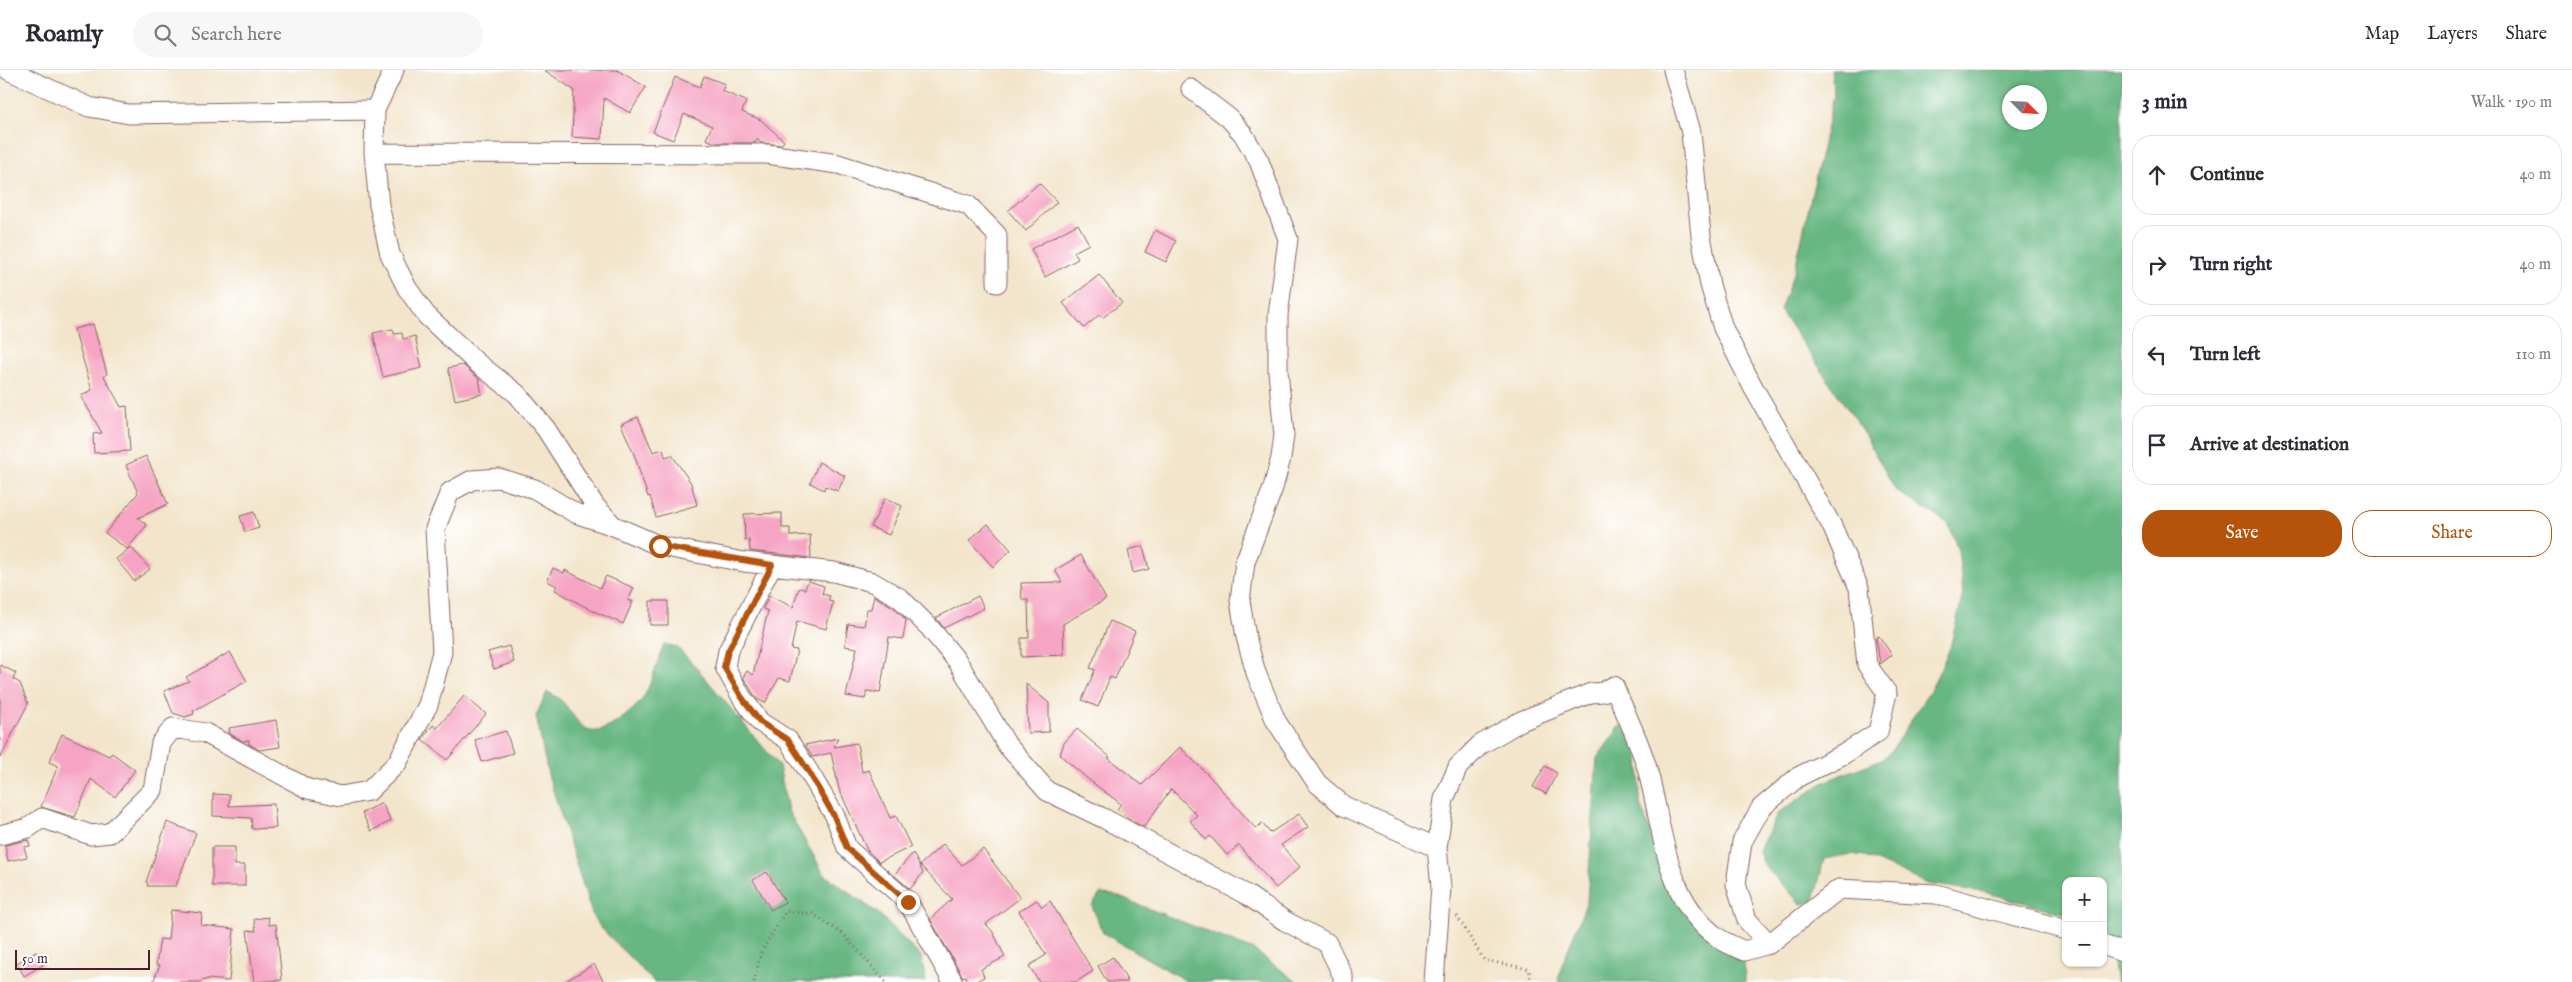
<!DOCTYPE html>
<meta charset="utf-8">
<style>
:root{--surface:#fff;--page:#f7f7f7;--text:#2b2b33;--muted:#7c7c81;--line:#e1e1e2;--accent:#b45309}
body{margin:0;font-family:"IM FELL English",serif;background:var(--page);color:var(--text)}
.controls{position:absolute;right:15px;bottom:15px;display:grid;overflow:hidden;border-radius:10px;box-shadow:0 1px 4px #0004}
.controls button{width:45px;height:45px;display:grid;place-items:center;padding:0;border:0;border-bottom:1px solid var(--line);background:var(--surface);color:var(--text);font:25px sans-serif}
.compass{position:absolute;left:2002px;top:15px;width:45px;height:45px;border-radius:50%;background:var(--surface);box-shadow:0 1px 4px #0004;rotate:114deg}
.scale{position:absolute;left:15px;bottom:12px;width:135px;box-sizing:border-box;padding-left:5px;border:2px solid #4a1f2b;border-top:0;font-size:14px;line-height:18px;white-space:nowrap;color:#4a1f2b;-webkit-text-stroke:4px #fff;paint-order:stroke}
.stop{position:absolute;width:15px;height:15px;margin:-11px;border:4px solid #b45309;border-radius:50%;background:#fff}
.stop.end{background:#b45309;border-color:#fff;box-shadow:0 1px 5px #0008}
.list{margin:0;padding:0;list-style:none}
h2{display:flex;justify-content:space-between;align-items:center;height:65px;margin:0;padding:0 20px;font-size:21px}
h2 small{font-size:16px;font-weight:400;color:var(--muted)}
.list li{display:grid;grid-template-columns:32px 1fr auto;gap:15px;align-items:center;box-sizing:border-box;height:80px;margin:0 10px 10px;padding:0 10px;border:1px solid var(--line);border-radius:20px}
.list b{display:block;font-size:19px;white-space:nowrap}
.list em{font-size:16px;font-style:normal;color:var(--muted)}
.actions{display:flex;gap:10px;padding:15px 20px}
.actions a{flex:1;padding:11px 0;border:1px solid var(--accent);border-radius:20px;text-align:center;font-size:18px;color:var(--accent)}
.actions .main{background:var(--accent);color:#fff}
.icon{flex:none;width:28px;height:28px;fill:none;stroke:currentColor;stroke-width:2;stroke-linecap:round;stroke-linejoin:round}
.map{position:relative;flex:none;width:2122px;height:912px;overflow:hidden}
header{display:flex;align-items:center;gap:30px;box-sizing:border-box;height:70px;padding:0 25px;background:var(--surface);border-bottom:1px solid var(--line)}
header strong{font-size:24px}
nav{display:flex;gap:28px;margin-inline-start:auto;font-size:18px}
.search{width:350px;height:45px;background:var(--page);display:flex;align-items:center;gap:12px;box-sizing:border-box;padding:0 18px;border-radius:28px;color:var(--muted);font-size:19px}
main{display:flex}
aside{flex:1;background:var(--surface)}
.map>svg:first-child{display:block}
</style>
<header>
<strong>Roamly</strong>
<div class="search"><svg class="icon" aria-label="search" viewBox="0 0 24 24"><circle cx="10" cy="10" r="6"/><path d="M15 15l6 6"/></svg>Search here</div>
<nav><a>Map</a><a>Layers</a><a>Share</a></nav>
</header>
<main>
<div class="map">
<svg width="2122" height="912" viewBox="0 0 2122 912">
<rect width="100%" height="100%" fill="#fff"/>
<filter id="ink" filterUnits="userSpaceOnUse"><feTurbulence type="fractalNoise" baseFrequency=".02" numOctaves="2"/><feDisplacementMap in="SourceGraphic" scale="10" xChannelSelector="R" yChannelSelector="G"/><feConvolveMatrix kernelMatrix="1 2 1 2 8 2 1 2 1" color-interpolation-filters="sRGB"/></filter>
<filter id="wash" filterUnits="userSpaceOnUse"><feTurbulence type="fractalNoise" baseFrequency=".0096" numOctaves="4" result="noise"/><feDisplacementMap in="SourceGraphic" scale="20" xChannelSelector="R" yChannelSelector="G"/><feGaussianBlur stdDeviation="1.12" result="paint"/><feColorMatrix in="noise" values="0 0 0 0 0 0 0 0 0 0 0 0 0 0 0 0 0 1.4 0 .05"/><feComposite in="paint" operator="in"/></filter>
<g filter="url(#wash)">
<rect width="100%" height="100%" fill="#f2e5cb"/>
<path fill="#68b782" stroke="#596b56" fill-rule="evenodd" d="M 1831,0 L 2122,0 L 2122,912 L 2116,912 L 2110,877 L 2103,872 L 2103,811 L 2066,811 L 2066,844 L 1984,822 L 1928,814 L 1865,786 L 1851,784 L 1824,789 L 1814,831 L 1801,834 L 1762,793 L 1759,780 L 1778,743 L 1826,711 L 1882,689 L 1892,680 L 1932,617 L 1950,578 L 1963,524 L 1958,479 L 1948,453 L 1896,421 L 1862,360 L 1780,240 L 1794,203 L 1834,25 ZM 2010,22 L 2040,22 L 2040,52 L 2010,52 Z
M 664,574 L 677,577 L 696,597 L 779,696 L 788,741 L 824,804 L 879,844 L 921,887 L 926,912 L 654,912 L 602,859 L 593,847 L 548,704 L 536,646 L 547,622 C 569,630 569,647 586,659 C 601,670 638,638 645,625 C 653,609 658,590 664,574 Z
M 1621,655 L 1639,674 L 1640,734 L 1666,803 L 1712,858 L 1744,880 L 1745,912 L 1558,912 L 1561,898 L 1587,831 L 1597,688 Z
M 1100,824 L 1114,825 L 1254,880 L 1297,912 L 1188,912 L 1103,863 L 1092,836 Z"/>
<g id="blocks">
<path fill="#f6a4c3" d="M 544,0 L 617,0 L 646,17 L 630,43 L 604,28 L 602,69 L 572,67 L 574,20 Z
M 704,6 L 725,14 L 722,21 L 746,31 L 742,42 L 761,50 L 784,71 L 781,75 L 761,73 L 757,69 L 755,73 L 715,73 L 706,69 L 712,56 L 684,44 L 673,70 L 653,62 L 675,7 L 700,17 Z
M 1039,113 L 1057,132 L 1026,161 L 1008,141 Z
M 1078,154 L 1089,174 L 1074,182 L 1078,189 L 1045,207 L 1031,179 Z
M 1155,160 L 1176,171 L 1166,192 L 1145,182 Z
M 1099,205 L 1122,233 L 1102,248 L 1099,245 L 1084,258 L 1063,233 Z
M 93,254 L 107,304 L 104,306 L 121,337 L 127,336 L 130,381 L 94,383 L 93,364 L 102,363 L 81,326 L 92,320 L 74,259 Z
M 393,259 L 394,264 L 402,263 L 403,269 L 415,266 L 422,298 L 383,307 L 373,263 Z
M 463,295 L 479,309 L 482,324 L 455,330 L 448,298 Z
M 638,347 L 653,382 L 663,379 L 665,387 L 672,385 L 691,413 L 697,435 L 656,447 L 650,426 L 648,427 L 635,387 L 621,354 Z
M 146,386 L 168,434 L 138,448 L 147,455 L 127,479 L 105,463 L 138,423 L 126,395 Z
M 819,392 L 845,406 L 838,421 L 825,416 L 824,420 L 810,413 Z
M 885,428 L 902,436 L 889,465 L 871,457 Z
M 254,442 L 259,458 L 245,462 L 240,446 Z
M 782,443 L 782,458 L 790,458 L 790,466 L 810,465 L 811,488 L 750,481 L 749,470 L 745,470 L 744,444 Z
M 988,454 L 1011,480 L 993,497 L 969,470 Z
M 1143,476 L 1149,499 L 1133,503 L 1128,480 Z
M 131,477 L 150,499 L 134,511 L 116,489 Z
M 1081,485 L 1106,529 L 1063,554 L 1064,585 L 1021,587 L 1021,568 L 1029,568 L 1028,530 L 1022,530 L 1021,513 L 1062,512 L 1055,500 Z
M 553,498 L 564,503 L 565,500 L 600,518 L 606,506 L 634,518 L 628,531 L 633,531 L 623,554 L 591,540 L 555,520 L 557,516 L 547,511 Z
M 808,511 L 824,516 L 822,524 L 830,526 L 828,531 L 833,532 L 826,559 L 797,551 L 791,579 L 797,580 L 790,611 L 779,608 L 765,633 L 757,629 L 743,607 L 747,601 L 753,605 L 768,541 L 763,539 L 769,526 L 793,537 L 799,518 L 805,519 Z
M 874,526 L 893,537 L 906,550 L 903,569 L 889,567 L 880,623 L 867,621 L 865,629 L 846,626 L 857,578 L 845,576 L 848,554 L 864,556 L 867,539 L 871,539 Z
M 978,526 L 984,538 L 944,558 L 936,548 Z
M 650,531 L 668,531 L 668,555 L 650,555 Z
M 1110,551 L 1135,561 L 1115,609 L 1110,607 L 1098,637 L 1082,630 L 1095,600 L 1090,598 Z
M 1879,566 L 1892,585 L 1880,594 L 1876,568 Z
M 509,576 L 514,592 L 494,599 L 488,582 Z
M 230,582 L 247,611 L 193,641 L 194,644 L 185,647 L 173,643 L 164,621 L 189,611 L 186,607 Z
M 0,595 L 16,603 L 13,609 L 20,613 L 28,634 L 0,688 Z
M 1026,614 L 1049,633 L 1049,662 L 1028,663 Z
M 464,626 L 486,644 L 447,690 L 422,669 L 433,655 L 437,658 Z
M 276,650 L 280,677 L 259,680 L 249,674 L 249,670 L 243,671 L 230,664 L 229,658 Z
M 1077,659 L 1110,687 L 1108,688 L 1142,715 L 1180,677 L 1211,708 L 1256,759 L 1262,753 L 1270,763 L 1299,744 L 1308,757 L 1281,775 L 1300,797 L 1276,818 L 1239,775 L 1227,785 L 1210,766 L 1206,770 L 1190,751 L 1197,745 L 1171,719 L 1144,757 L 1137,754 L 1117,739 L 1121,734 L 1089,710 L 1060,685 L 1064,673 Z
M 506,661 L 513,683 L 482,692 L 475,670 Z
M 62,664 L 109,686 L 112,683 L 135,700 L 115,727 L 91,709 L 75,747 L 41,737 L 58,696 L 49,692 Z
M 838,668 L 834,677 L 857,673 L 862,702 L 869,700 L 890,748 L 896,746 L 911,777 L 879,792 L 867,780 L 839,719 L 831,683 L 813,687 L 805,675 Z
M 1545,696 L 1557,703 L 1546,724 L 1533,717 Z
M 213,724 L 230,725 L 229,736 L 274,734 L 276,758 L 252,759 L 251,748 L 213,746 Z
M 382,733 L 391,751 L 371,761 L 362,743 Z
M 167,752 L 196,763 L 176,816 L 147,816 L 148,813 L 146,812 Z
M 28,770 L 30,776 L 24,777 L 27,787 L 8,791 L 5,775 Z
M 943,774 L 962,795 L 983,779 L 1020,828 L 986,854 L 993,862 L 1005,887 L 981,899 L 984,907 L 974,912 L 968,912 L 966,906 L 963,907 L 930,849 L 952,829 L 920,795 Z
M 212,777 L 235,777 L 235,795 L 245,795 L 245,816 L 212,816 Z
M 913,783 L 923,803 L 910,819 L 894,805 Z
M 767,802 L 785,832 L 771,840 L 753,810 Z
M 1037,830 L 1042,837 L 1050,831 L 1093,901 L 1076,912 L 1039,912 L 1029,896 L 1046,885 L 1019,841 Z
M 171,840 L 202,843 L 201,855 L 234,859 L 229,911 L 208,909 L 199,912 L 153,912 L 160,895 L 156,895 L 160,869 L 168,870 Z
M 268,847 L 269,855 L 276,854 L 282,910 L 254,912 L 247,860 L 256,861 L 254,849 Z
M 36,882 L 43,895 L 24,906 L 17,893 Z
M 1113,887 L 1128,912 L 1107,912 L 1098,896 Z
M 594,894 L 604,912 L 564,912 Z"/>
</g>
</g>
<g filter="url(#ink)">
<use href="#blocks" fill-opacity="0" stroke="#856463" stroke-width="1"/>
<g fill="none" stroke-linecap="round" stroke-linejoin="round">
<defs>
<path id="street" d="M 8,0 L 89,37 L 129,44 L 375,40
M 394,0 L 375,40 L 374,83 L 379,135 L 390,184 L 407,218 L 426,245 L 476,292 L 517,324 L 546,359 L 595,436 L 611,453
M 1673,0 L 1691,62 L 1701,166 L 1710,215 L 1723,258 L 1753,317 L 1832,456 L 1859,518 L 1867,595 L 1887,623 L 1878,662 L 1844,684 L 1798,707 L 1761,738 L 1742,772 L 1736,814 L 1747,850 L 1769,874
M 1191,19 L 1229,48 L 1243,64 L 1259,91 L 1288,169 L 1278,245 L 1278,301 L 1284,365 L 1281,388 L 1273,418 L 1245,492 L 1240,531 L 1246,567 L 1256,603 L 1276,651 L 1317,713 L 1344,736 L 1437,778
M 374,83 L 767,84 L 838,94 L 968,135 L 997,165 L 997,213
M 772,495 L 728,581 L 725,597 L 741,626 L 760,652 L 788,670 L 809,702 L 835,746 L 847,778 L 908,832 L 953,912
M 0,765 L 28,758 L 42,748 L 91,765 L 110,763 L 153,720 L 161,673 L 173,658 L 205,663 L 308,719 L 341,726 L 369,721 L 397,693 L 428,635 L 442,582 L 435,459 L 450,422 L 472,410 L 499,408 L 535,419 L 575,443 L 614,456 L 660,476 L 744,492 L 834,502 L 872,512 L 900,528 L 929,557 L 958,592 L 1007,675 L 1047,721 L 1105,749 L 1247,825 L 1285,851 L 1327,873 L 1343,906 L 1343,912
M 2103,875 L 2122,882
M 1434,912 L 1441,817 L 1437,778 L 1444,729 L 1458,697 L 1480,675 L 1521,651 L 1591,623 L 1603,622 L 1614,616 C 1625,643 1639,670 1647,698 C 1663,755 1664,829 1717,867 C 1725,873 1736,877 1744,881 L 1769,874 L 1839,819 L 1936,824 L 2066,860"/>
</defs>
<use href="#street" stroke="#856463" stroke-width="21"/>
<path stroke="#856463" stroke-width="3" stroke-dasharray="1 4" stroke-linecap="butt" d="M 1457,846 L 1484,890 L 1529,899 L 1531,912
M 754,912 L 761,882 L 786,841 L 813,844 L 843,864 L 886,912"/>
<use href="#street" stroke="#fff" stroke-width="19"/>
</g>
</g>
<g fill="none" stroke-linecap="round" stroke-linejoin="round" filter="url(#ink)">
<path stroke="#b45309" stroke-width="6" d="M 660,476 L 772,495 L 728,581 L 724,597 L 741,626 L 760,652 L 788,670 L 809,702 L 834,746 L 847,778 L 908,832"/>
</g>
</svg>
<div class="controls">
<button>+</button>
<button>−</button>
</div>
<svg class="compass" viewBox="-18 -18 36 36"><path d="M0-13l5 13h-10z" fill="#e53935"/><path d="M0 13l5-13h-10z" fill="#7c7c81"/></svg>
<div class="scale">50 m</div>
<div class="stop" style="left:660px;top:476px"></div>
<div class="stop end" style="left:908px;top:832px"></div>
</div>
<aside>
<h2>3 min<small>Walk · 190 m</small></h2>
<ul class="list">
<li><svg class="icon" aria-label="ahead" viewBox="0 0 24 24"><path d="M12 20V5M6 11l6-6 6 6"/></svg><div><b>Continue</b></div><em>40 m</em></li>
<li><svg class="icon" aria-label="right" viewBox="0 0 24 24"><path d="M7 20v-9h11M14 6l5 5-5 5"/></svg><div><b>Turn right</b></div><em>40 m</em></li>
<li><svg class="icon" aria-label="left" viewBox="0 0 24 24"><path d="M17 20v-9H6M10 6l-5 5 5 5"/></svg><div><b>Turn left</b></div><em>110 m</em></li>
<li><svg class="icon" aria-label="arrive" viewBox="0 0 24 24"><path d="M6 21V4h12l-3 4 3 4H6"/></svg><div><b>Arrive at destination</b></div></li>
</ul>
<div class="actions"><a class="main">Save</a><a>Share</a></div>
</aside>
</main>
